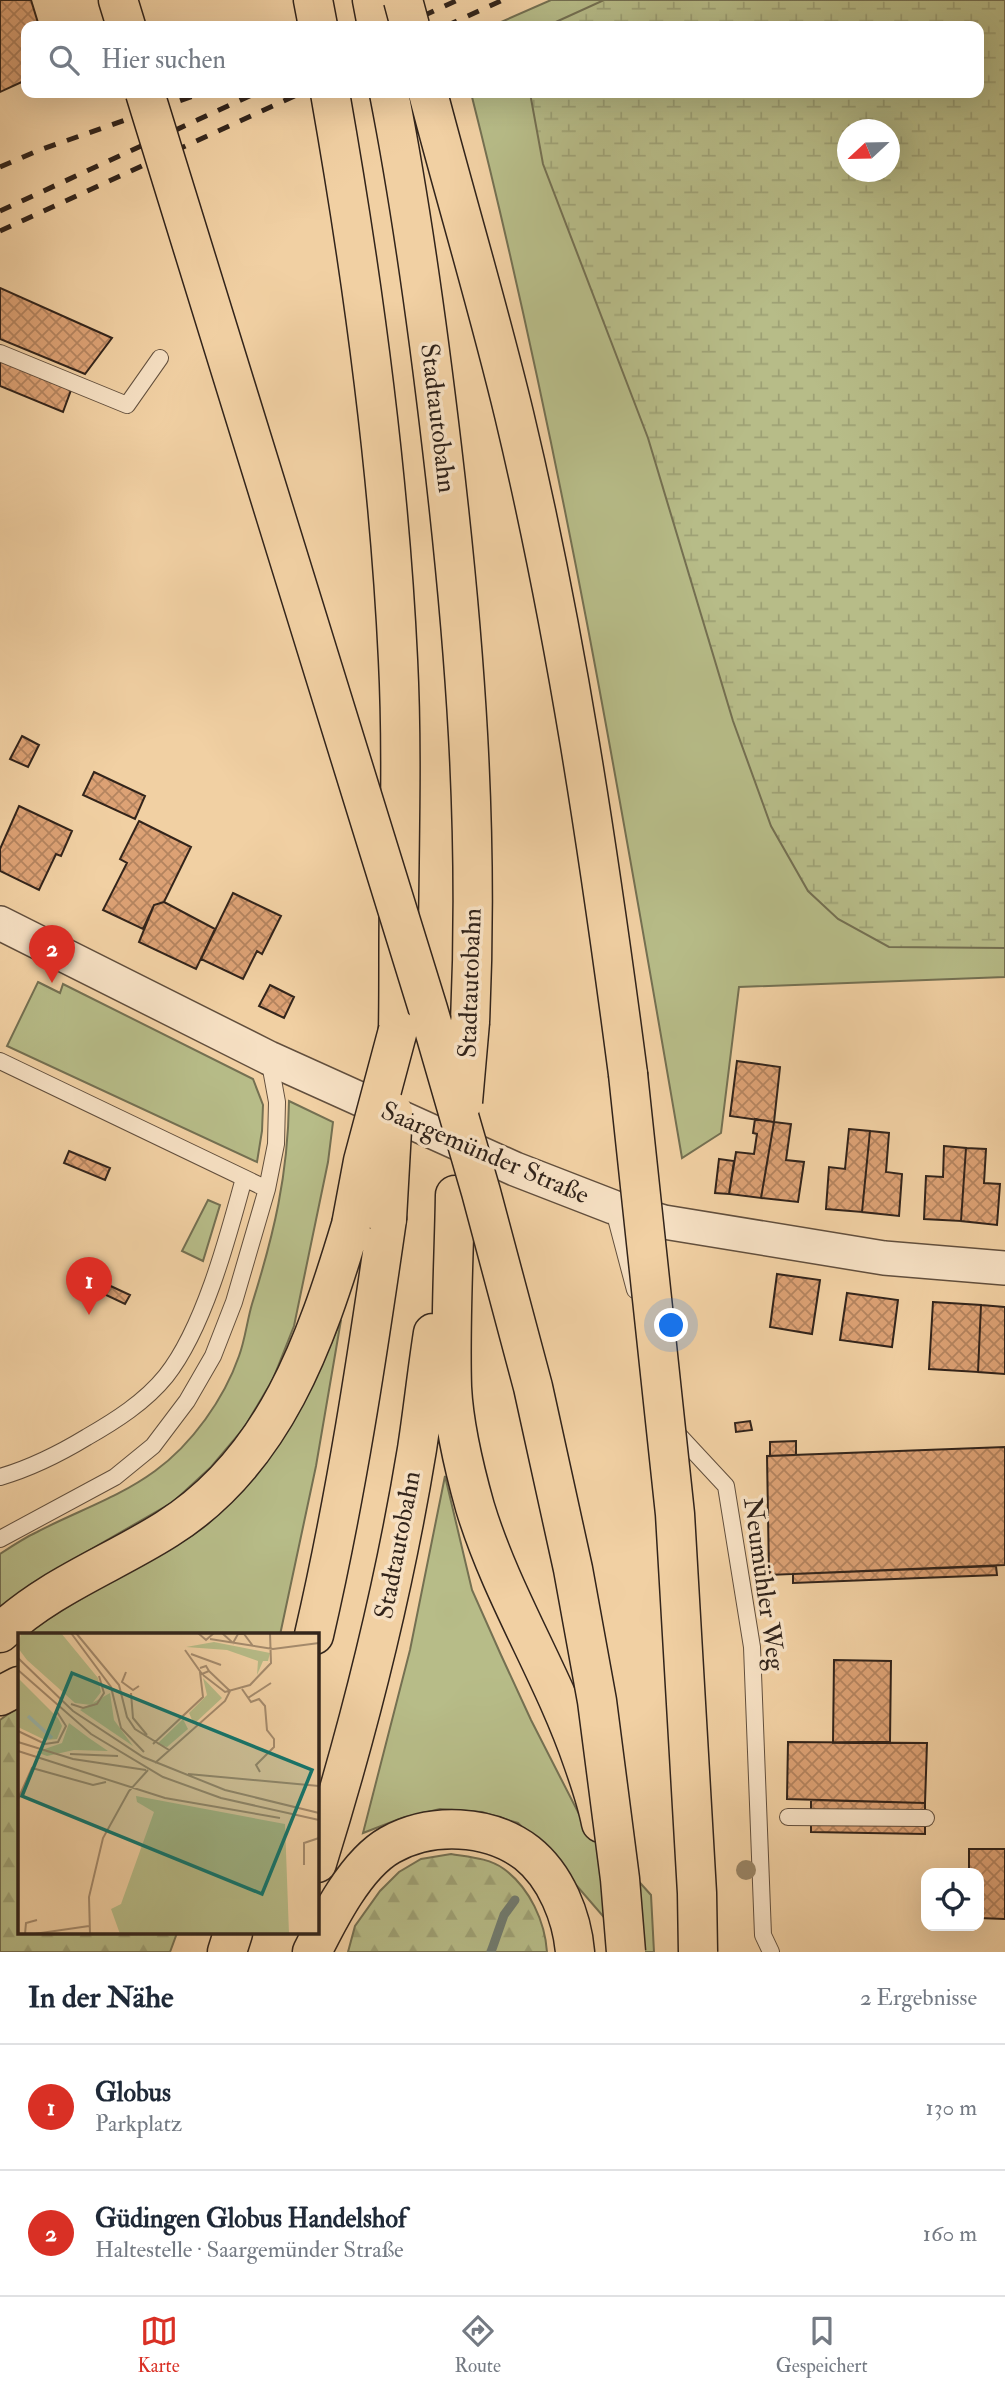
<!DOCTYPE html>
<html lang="de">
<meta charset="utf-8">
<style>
:root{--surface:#fff;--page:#f6f6f7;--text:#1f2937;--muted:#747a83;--line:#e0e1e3;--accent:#d93025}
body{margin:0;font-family:"IM FELL Double Pica",serif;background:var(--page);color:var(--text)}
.controls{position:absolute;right:21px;bottom:21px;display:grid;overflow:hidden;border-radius:14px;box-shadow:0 7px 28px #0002}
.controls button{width:63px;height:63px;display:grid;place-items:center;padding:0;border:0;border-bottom:2px solid var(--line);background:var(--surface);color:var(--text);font:35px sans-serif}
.compass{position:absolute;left:837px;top:119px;width:63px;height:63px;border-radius:50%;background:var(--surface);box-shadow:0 7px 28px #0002;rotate:248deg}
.you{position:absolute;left:672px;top:1326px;width:24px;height:24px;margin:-18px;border:5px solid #fff;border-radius:50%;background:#1a73e8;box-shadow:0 0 0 10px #1a73e833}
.badge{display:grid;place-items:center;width:46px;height:46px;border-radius:50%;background:var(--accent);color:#fff;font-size:23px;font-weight:700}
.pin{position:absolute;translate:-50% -58px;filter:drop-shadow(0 2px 4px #0008)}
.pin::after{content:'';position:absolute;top:37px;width:24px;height:21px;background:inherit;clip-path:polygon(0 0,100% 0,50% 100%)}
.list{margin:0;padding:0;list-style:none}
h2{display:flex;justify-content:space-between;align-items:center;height:91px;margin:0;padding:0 28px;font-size:30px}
h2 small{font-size:23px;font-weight:400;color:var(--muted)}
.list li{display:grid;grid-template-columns:46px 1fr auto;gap:21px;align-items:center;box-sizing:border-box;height:126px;padding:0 28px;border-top:2px solid var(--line)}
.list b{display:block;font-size:26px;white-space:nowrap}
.list p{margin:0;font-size:23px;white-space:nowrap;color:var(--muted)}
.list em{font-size:23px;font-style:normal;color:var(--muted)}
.icon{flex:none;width:38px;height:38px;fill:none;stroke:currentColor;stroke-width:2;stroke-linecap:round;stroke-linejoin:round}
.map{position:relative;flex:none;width:1005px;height:1952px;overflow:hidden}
.search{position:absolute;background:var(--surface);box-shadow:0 7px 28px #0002;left:21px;right:21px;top:21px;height:77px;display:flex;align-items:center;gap:18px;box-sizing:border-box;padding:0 24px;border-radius:14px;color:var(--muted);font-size:26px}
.sheet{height:343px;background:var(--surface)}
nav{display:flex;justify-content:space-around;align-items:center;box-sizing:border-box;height:98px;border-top:2px solid var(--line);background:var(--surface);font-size:19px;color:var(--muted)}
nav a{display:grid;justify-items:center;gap:4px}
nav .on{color:var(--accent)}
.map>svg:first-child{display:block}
</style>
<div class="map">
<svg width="1005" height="1952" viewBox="0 0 1005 1952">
<defs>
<pattern id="forest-firs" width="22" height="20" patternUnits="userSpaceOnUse" patternTransform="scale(1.75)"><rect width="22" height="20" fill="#b7bc88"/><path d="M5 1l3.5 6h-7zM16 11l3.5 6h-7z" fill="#9ea175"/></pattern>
<pattern id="wetland-marsh" width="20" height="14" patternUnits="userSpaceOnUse" patternTransform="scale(1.75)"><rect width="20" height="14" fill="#b7bc88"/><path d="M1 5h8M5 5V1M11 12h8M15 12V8" fill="none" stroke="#9ea175"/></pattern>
<pattern id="building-cross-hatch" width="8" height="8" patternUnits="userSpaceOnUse" patternTransform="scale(1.75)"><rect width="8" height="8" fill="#dda275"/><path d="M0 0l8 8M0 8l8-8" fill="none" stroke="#b4845f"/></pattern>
</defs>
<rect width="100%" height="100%" fill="#f1d0a3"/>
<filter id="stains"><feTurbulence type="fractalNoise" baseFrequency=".00286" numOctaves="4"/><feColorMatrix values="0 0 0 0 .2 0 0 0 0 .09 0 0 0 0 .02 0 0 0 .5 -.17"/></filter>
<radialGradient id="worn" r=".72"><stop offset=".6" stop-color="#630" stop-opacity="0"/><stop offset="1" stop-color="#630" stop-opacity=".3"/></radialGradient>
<path fill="#b7bc88" stroke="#747052" stroke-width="2" d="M 551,0 L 722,0 L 667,26 L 492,26 Z
M 471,93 L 599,93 L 1005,858 L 1005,977 L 739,987 L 721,1133 L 682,1158 C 621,801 560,444 471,93 Z
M 38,982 L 60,993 L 63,984 L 253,1079 L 263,1105 L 262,1131 L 257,1162 L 7,1046 Z
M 289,1101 L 333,1122 L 328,1162 L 294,1326 L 273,1379 L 244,1428 L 211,1467 L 173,1502 L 31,1584 L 0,1609 L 0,1554 C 12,1546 24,1538 37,1532 C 77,1511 118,1498 155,1471 C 192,1444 224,1399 239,1356 C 245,1340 247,1321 252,1304 C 274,1234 288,1175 289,1101 Z
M 208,1200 L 220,1205 L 203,1261 L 182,1251 Z
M 341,1320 L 316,1466 L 280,1635 L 24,1635 C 63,1609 102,1586 143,1563 C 164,1551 194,1537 211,1521 C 270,1468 311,1393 341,1320 Z
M 445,1476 L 472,1590 L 501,1655 L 531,1720 L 580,1816 L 651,1895 L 654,1952 L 634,1952 L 545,1849 L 518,1823 L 482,1812 L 440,1809 L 402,1818 L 363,1833 L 410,1650 Z"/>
<path fill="url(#forest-firs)" stroke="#747052" stroke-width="2" d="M 19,1706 L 19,1933 L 177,1933 L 170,1952 L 0,1952 L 0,1720 Z
M 451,1854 C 469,1857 489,1858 504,1869 C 530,1888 545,1922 547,1952 L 348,1952 L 355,1926 L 380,1891 L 399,1872 L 421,1859 Z"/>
<path fill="url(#wetland-marsh)" stroke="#747052" stroke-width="2" fill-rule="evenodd" d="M 604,0 L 1005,0 L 1005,948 L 889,947 L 838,919 L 808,891 L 771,826 L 733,721 L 648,438 L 543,164 L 530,93 L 979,93 L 979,26 L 547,26 ZM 848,130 L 890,130 L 890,172 L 848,172 Z"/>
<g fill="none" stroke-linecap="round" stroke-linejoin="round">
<path stroke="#717c71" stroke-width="9" d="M 491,1952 L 504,1915 L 515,1900"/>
</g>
<path fill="url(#building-cross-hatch)" stroke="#32241b" stroke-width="2" d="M 0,0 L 31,0 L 39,26 L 26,26 L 26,80 L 0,92 Z
M 0,288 L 112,338 L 85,374 L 0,339 Z
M 0,361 L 71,390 L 63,412 L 0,386 Z
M 22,736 L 39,745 L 28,767 L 10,759 Z
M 94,772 L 145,796 L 135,819 L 83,795 Z
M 19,806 L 72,831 L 61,856 L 56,854 L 39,890 L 0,871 L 0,849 Z
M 139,821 L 191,847 L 164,902 L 154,905 L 143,929 L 103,910 L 127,863 L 120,859 Z
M 233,893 L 281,916 L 262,954 L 257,951 L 243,979 L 201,959 Z
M 164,902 L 215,929 L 196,969 L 139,942 L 154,905 Z
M 270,985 L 294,997 L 284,1018 L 259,1006 Z
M 737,1061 L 780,1067 L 774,1122 L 730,1116 Z
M 755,1119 L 774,1122 L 761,1198 L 729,1194 L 736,1152 L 754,1154 L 757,1134 L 753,1133 Z
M 774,1122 L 791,1124 L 786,1160 L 804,1162 L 798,1202 L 761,1198 Z
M 849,1129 L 870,1131 L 862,1212 L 826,1209 L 829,1167 L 845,1169 Z
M 870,1131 L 889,1133 L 886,1172 L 902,1174 L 899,1216 L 862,1212 Z
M 944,1146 L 966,1148 L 961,1221 L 924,1219 L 926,1176 L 943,1177 Z
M 966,1148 L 986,1149 L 984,1183 L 1000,1184 L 997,1225 L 961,1221 Z
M 69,1151 L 110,1168 L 105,1180 L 64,1163 Z
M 719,1159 L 734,1161 L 729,1194 L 715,1193 Z
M 777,1274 L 820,1280 L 812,1334 L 770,1327 Z
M 89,1276 L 130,1295 L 125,1304 L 85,1285 Z
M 847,1293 L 898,1300 L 892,1347 L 840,1340 Z
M 933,1302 L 981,1305 L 978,1372 L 929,1369 Z
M 981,1305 L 1005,1307 L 1005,1374 L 978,1372 Z
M 750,1421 L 752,1430 L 736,1432 L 735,1423 Z
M 796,1441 L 796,1455 L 770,1456 L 770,1442 Z
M 1005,1447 L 1005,1565 L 769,1575 L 767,1456 Z
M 996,1566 L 997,1575 L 793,1583 L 793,1574 Z
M 834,1660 L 891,1661 L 890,1742 L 833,1743 Z
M 788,1742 L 927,1743 L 925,1803 L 787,1799 Z
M 811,1800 L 925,1803 L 925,1834 L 811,1832 Z
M 969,1849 L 1005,1849 L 1005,1919 L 979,1918 L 979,1873 L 969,1873 Z"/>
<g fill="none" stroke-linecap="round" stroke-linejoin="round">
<defs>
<path id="service" d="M 0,353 L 127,405 L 160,358
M 0,1061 L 267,1189
M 613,1207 L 635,1290
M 673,1429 L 726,1486 L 752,1647 L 763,1935 L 771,1952
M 0,1477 C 31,1468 59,1454 87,1437 C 115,1421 145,1402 166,1376 C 204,1328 228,1237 244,1178
M 0,1539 L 115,1477 L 153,1446 L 187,1401 L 213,1356 L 234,1302 L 267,1189 L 276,1144 L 277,1102 L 269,1058
M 788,1817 L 926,1818"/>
<path id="minor" d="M 0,923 L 269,1058 L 515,1169 L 613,1207 L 664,1222 L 884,1258 L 1005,1268"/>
<path id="motorway" d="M 118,0 L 126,26
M 313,0 L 318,26
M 372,0 L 377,26
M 330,93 C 363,280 389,469 398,660 C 402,739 400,818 399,898 C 398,942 399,986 398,1030
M 389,93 C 412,210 428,329 442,448 C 465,642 479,827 470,1022
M 428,93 C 456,200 488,306 514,414 C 566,631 599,853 628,1074
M 455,1195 C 454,1258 450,1323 452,1387 C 454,1427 464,1468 475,1507 C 502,1596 553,1674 583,1762 C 590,1782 597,1802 601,1823
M 0,1633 C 48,1587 112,1564 167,1529 C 275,1461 316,1341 351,1225
M 314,1635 C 346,1497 367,1358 387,1219
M 0,1696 L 19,1686
M 317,1863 C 359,1728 394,1589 417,1449 C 423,1410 427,1371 433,1333
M 227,1952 L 233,1933
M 312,1952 C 329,1918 356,1864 390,1845 C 431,1822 489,1824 527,1853 C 556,1876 572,1917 575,1952"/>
</defs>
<use href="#service" stroke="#624f3d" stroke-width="18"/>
<use href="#minor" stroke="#624f3d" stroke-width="36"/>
<use href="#motorway" stroke="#32241b" stroke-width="41"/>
<use href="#service" stroke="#f6e0c3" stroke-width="16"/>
<use href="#minor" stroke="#f6e0c3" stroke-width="33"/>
<use href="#motorway" stroke="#f1d0a3" stroke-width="38"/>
<path stroke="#32241b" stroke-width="5" stroke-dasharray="12 12" stroke-linecap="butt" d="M 401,26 L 458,0
M 446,26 L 503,0
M 0,167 L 37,151 L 202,93
M 0,211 L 256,93
M 0,231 L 301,93"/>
<defs>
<path id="motorway-bridge" d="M 403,0 L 410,26
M 145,93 L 428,1009 L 481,1192 L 533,1387 L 573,1569 L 597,1701 L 620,1879 L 626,1952
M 628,1074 L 675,1514 L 697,1893 L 698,1952
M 463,1102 L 470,1022
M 387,1219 L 393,1112
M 351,1225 L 363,1161 L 398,1030"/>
</defs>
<use href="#motorway-bridge" stroke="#32241b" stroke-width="41" stroke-linecap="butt"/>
<use href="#motorway-bridge" stroke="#f1d0a3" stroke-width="38"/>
</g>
<circle fill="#9a8667" cx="746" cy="1870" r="10"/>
<g text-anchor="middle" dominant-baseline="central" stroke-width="7" stroke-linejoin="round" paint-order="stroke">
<g font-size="26" fill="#32241b" stroke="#f6e0c3">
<text transform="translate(438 418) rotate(83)">Stadtautobahn</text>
<text transform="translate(470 983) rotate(-88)">Stadtautobahn</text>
<text transform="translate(485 1153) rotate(23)">Saargemünder Straße</text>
<text transform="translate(398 1545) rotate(-79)">Stadtautobahn</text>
<text transform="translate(764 1584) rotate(82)">Neumühler Weg</text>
</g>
</g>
<g transform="translate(18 1633)">
<rect width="301" height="301" fill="#f1d0a3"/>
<path d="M 196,9 L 252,20 L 250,28 L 245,28 L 239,42 L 240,28 L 209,17 L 168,14 ZM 185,45 L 204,65 L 176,91 L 171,80 L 189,62 ZM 92,60 L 96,87 L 115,113 L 62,77 ZM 165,86 L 170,96 L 149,114 L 139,111 ZM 51,90 L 71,105 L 90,118 L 56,117 L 29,123 L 18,119 L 44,110 ZM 118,163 L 267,191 L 271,301 L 102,301 L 93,276 L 103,271 L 136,179 L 119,169 Z" fill="#b7bc88"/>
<path d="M 3,0 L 43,0 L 80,45 L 83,59 L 73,72 L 57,70 L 9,27 L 0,15 ZM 0,45 L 40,85 L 44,93 L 39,106 L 27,107 L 0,94 Z" fill="#b7bc88"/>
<path d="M 154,191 L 264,199 L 269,301 L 111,301 L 104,278 L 117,239 L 134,199 Z" fill="#b7bc88"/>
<path fill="none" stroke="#9bb6ab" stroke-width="3.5" d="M 10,83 L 34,105"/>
<path fill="none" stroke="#a58b6d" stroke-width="2" d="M 53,0 L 93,54 L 103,95 L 126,119M 58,0 L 101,52 L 109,84 L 117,96 L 151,117M 180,0 L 188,7 L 196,0M 204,0 L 215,10 L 220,1 L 226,1 L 235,13M 192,6 L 255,16 L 301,10M 167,17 L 184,41 L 191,38 L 188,33 L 182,35M 173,21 L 203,32M 0,25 L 55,78 L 125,124 L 207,157 L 301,180M 0,37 L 73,101 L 145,144 L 203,165 L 301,187M 191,38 L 212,58M 108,39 L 104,49 L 115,57 L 121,53M 185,42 L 207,59 L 232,52 L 253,30 L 252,0M 224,56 L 233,69 L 241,66 L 247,73 L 249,97 L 256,106 L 256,114 L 238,132 L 242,139M 113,60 L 115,85 L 129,102M 230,65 L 253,50M 53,71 L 65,75 L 79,71 L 86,60 L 81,43M 0,98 L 27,111 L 40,109 L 48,93 L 39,79M 0,109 L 55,126 L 128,137M 135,111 L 185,64 L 182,39M 0,118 L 147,165 L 262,185M 52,121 L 100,123M 137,130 L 207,68 L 212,58M 170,141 L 301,153M 0,166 L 14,135 L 75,152 L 88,149M 286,232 L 286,210 L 301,205M 7,301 L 8,290 L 19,287M 16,301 L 71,293M 72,301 L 71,264 L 85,205 L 111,158 L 130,137"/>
<path fill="#0f766e" fill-opacity="0.15" stroke="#0f766e" stroke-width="3.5" d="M 54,40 L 294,137 L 244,261 L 4,163 Z"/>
<rect width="301" height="301" fill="none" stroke="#32241b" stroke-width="3.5"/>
</g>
<rect width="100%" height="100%" filter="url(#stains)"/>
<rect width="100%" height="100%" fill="url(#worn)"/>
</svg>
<div class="controls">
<button><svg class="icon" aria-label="locate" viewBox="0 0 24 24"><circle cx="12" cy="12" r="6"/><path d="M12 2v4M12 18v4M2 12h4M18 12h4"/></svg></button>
</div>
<svg class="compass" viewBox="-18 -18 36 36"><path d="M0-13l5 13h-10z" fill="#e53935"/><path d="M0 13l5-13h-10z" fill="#747a83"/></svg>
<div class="you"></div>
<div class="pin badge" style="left:89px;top:1315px">1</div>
<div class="pin badge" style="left:52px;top:983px">2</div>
<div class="search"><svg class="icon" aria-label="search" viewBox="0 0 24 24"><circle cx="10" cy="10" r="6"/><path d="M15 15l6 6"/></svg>Hier suchen</div>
</div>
<section class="sheet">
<h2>In der Nähe<small>2 Ergebnisse</small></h2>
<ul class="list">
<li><span class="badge">1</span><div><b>Globus</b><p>Parkplatz</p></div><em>130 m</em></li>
<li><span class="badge">2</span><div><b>Güdingen Globus Handelshof</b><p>Haltestelle · Saargemünder Straße</p></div><em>160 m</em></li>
</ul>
</section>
<nav>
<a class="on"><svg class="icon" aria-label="map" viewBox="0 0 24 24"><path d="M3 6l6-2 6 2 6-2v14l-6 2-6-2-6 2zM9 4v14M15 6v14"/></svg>Karte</a>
<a><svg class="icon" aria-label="directions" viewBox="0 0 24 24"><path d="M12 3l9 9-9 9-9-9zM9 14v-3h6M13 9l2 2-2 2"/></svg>Route</a>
<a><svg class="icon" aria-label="saved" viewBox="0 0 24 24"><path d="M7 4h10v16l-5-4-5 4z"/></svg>Gespeichert</a>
</nav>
